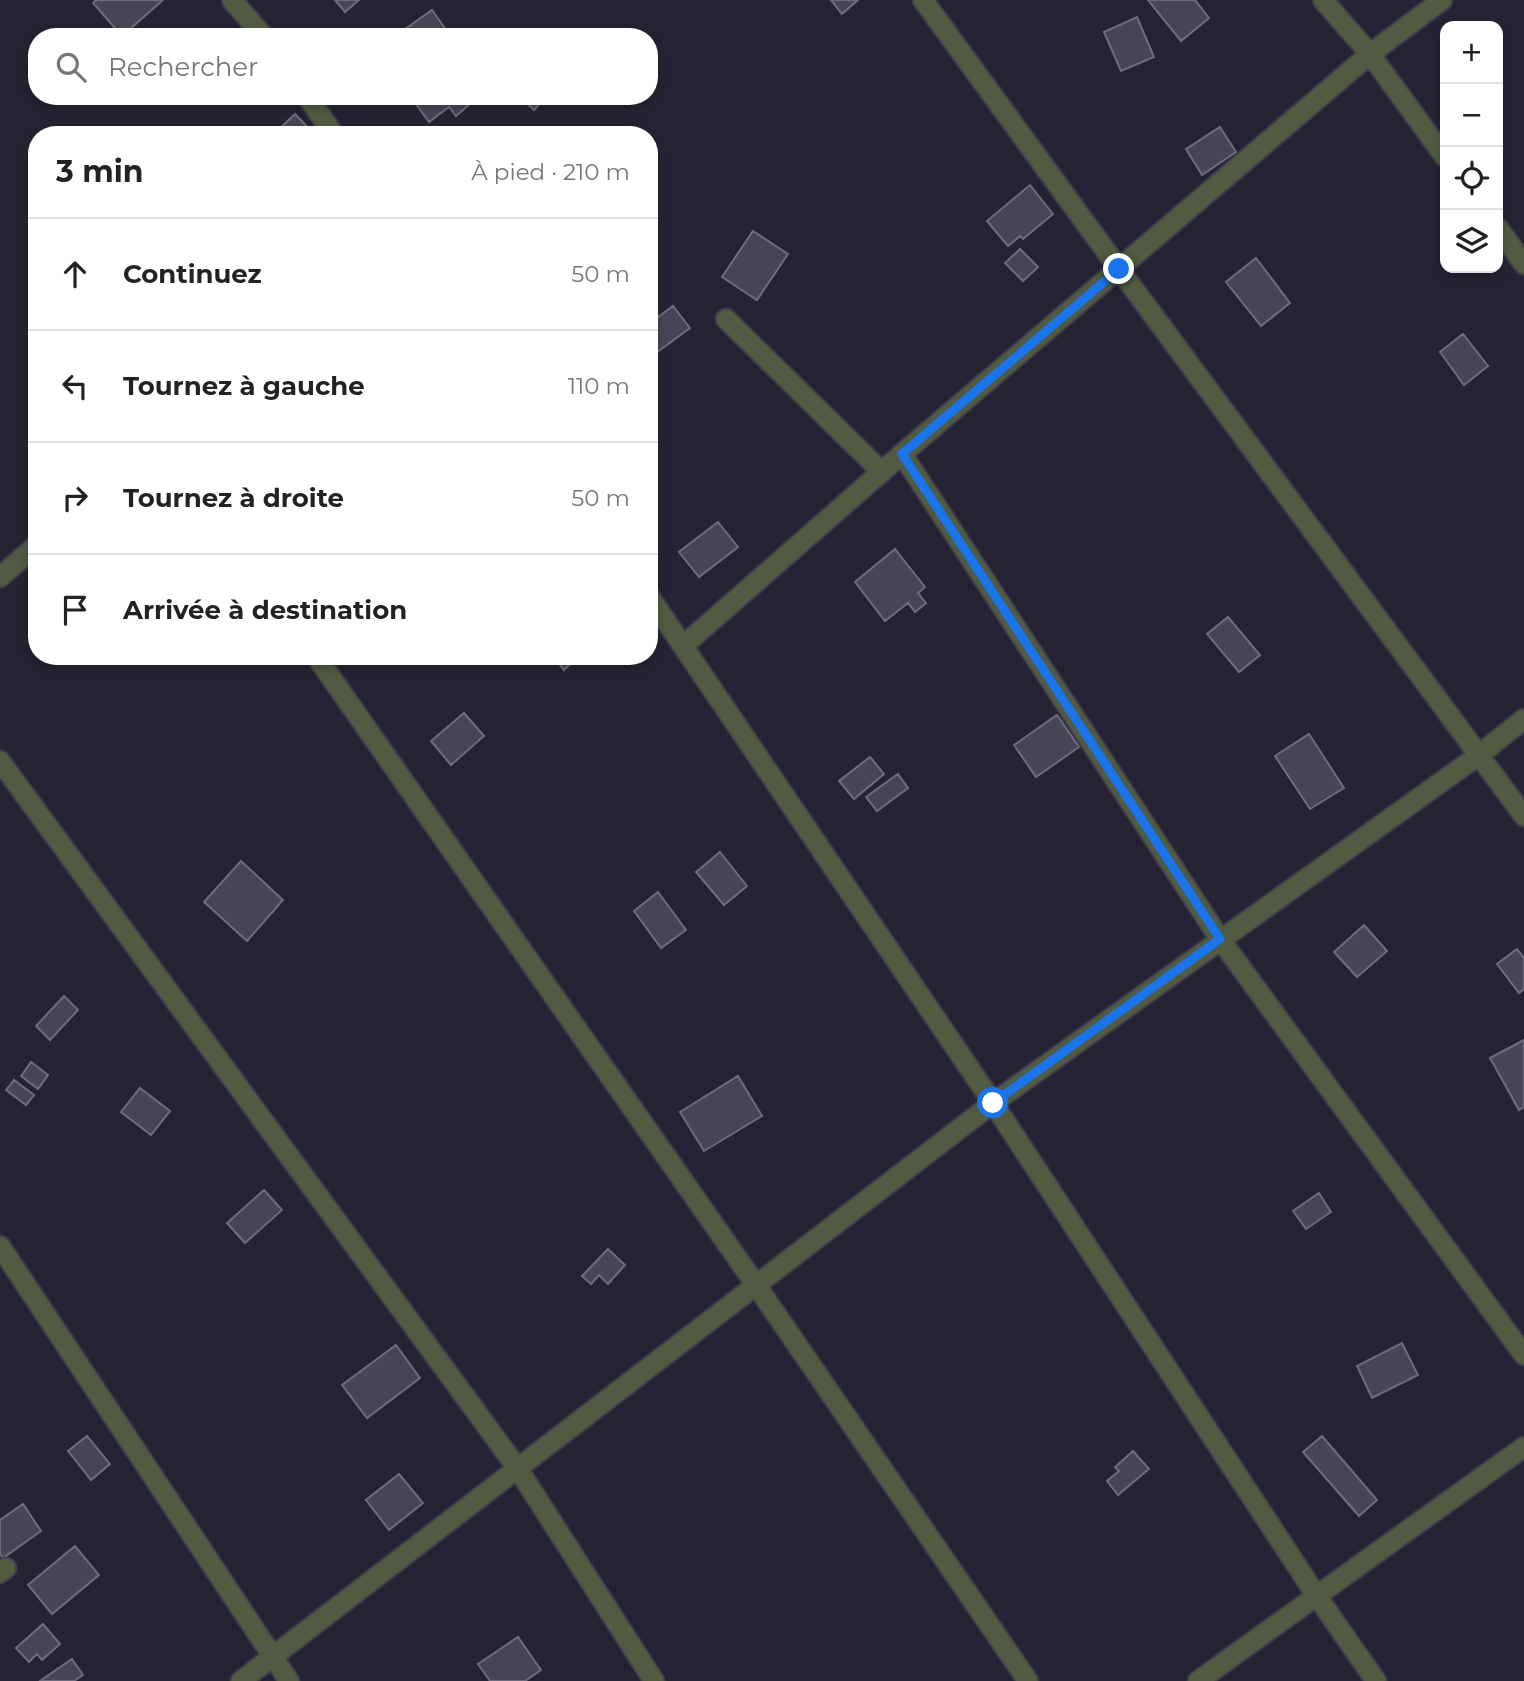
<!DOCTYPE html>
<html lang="fr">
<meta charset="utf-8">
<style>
:root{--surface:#fff;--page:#f2f2f2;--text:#222;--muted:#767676;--line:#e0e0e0}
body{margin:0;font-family:Montserrat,sans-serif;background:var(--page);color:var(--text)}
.controls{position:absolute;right:21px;top:21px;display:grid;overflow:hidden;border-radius:14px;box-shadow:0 4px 10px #0003}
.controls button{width:63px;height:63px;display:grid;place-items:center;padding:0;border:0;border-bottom:2px solid var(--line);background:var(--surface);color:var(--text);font:35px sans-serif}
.stop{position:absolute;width:21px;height:21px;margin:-16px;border:5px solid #1a73e8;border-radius:50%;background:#fff}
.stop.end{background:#1a73e8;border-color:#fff;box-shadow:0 2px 7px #0008}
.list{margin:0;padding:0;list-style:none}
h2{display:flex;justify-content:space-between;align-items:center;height:91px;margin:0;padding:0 28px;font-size:30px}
h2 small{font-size:23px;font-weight:400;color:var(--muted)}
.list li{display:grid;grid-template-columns:46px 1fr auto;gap:21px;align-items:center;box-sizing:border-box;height:112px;padding:0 28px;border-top:2px solid var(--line)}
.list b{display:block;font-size:26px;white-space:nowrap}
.list em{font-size:23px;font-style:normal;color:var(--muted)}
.icon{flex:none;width:38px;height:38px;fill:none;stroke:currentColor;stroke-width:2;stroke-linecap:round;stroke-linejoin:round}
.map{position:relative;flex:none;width:1524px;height:1681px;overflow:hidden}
.search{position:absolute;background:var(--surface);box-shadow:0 4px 10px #0003;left:28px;top:28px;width:630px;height:77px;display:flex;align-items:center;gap:18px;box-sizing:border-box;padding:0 24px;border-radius:28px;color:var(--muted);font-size:26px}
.panel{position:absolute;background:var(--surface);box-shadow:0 4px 10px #0003;left:28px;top:126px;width:630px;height:539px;border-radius:28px}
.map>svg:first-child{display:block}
</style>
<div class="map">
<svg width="1524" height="1681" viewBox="0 0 1524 1681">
<rect width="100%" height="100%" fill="#252333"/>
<path fill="#474657" stroke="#6d6c7f" stroke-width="2" d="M 96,0 L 163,0 L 122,36 L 93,3 Z
M 335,0 L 359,0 L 345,12 Z
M 831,0 L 858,0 L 842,14 Z
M 1148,0 L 1195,0 L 1209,18 L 1181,41 Z
M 432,10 L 451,37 L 394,37 Z
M 1137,17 L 1154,57 L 1121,71 L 1104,32 Z
M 410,96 L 464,96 L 470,104 L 456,116 L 449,107 L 429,122 Z
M 520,96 L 547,96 L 534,110 Z
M 295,114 L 315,135 L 273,135 Z
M 1220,127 L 1236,152 L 1202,175 L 1186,149 Z
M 1030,185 L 1053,214 L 1023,239 L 1020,236 L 1008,246 L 987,221 Z
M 753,231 L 788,254 L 757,300 L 722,277 Z
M 1020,249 L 1038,267 L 1023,281 L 1005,263 Z
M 1256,258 L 1290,303 L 1261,326 L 1226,282 Z
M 673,306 L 690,328 L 649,358 L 649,324 Z
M 1463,334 L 1488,366 L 1464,385 L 1440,352 Z
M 718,522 L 738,547 L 699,577 L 679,552 Z
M 895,549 L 925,587 L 918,593 L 926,603 L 915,612 L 908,603 L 885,621 L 855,582 Z
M 1228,617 L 1260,655 L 1239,672 L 1207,634 Z
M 553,656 L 575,656 L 577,658 L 564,670 Z
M 464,713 L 484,736 L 451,765 L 431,741 Z
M 1057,715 L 1079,747 L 1036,777 L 1014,745 Z
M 1309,734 L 1344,788 L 1310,809 L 1275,756 Z
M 870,757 L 884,774 L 854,799 L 839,781 Z
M 898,774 L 908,788 L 877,811 L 866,797 Z
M 720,852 L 747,886 L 724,905 L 696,872 Z
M 241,861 L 283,900 L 247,941 L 204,902 Z
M 658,892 L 686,930 L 661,948 L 634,911 Z
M 1364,925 L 1387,951 L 1357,977 L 1334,952 Z
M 1517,949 L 1524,958 L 1524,989 L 1519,993 L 1497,964 Z
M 64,996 L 78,1010 L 50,1040 L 36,1026 Z
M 1524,1040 L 1524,1107 L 1519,1110 L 1490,1058 Z
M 31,1062 L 48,1075 L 38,1089 L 21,1076 Z
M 738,1076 L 762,1116 L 704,1151 L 680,1112 Z
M 14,1080 L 34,1095 L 26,1105 L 6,1090 Z
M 140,1088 L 170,1111 L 151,1135 L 121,1112 Z
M 264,1190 L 282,1210 L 245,1243 L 227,1223 Z
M 1319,1193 L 1331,1212 L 1306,1229 L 1293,1211 Z
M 608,1249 L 625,1265 L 608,1284 L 599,1275 L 591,1284 L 582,1276 Z
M 1402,1343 L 1418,1375 L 1372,1398 L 1357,1366 Z
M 396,1345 L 420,1378 L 367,1418 L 342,1385 Z
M 87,1436 L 110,1464 L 91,1480 L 68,1451 Z
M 1322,1436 L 1377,1500 L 1359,1516 L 1303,1452 Z
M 1133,1451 L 1149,1469 L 1118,1495 L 1107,1481 L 1119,1471 L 1115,1467 Z
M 399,1474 L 423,1503 L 389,1530 L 366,1500 Z
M 23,1504 L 41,1531 L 3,1558 L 0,1554 L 0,1520 Z
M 75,1546 L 99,1575 L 52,1614 L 28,1585 Z
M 43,1624 L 60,1644 L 42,1660 L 37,1654 L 29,1662 L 16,1648 Z
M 518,1637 L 541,1670 L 525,1681 L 490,1681 L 478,1664 Z
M 72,1659 L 83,1675 L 74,1681 L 40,1681 Z"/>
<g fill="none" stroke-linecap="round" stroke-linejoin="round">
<defs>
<path id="service" d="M 726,319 L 882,472
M 0,1573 L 6,1568"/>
<path id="minor" d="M 232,0 L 264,37
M 923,0 L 1119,269 L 1524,816
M 1323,0 L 1370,54 L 1445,157
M 307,96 L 334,135
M 1498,228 L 1524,264
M 902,454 L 1220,939 L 1524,1355
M 0,577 L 37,545
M 649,596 L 993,1103 L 1316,1595 L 1376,1681
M 683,646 L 902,454 L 1370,54 L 1442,0
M 316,656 L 756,1285 L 1028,1681
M 0,761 L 518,1469 L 654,1681
M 0,1246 L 289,1681
M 241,1681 L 993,1103 L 1479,755 L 1524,719"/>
<path id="tertiary" d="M 1198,1681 L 1524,1447"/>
</defs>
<use href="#service" stroke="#3f3d4c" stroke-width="23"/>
<use href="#minor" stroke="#3f3d4c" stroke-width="23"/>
<use href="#tertiary" stroke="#3f3d4c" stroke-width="23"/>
<use href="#service" stroke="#505b42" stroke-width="19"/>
<use href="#minor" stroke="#505b42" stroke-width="19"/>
<use href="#tertiary" stroke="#505b42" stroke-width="19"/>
</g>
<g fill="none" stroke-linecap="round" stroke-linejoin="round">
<path stroke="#1a73e8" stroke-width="9" d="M 993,1103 L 1220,939 L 902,454 L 1119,269"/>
</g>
</svg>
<div class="controls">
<button>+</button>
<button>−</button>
<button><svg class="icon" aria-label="locate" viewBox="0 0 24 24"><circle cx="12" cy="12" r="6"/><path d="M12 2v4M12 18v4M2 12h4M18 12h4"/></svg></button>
<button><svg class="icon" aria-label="layers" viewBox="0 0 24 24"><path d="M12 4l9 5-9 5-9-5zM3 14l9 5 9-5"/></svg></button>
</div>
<div class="stop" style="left:993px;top:1103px"></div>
<div class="stop end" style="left:1119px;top:269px"></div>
<div class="search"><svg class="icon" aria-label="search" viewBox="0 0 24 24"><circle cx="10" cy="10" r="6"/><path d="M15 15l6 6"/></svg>Rechercher</div>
<section class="panel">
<h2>3 min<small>À pied · 210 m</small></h2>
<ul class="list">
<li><svg class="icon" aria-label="ahead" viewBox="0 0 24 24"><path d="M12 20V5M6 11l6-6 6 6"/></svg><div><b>Continuez</b></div><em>50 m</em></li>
<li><svg class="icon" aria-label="left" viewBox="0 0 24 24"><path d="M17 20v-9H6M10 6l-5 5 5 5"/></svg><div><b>Tournez à gauche</b></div><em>110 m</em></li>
<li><svg class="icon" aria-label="right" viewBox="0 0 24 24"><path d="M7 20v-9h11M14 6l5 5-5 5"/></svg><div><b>Tournez à droite</b></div><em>50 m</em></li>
<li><svg class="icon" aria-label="arrive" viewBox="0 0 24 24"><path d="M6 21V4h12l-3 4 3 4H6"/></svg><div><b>Arrivée à destination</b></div></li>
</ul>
</section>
</div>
